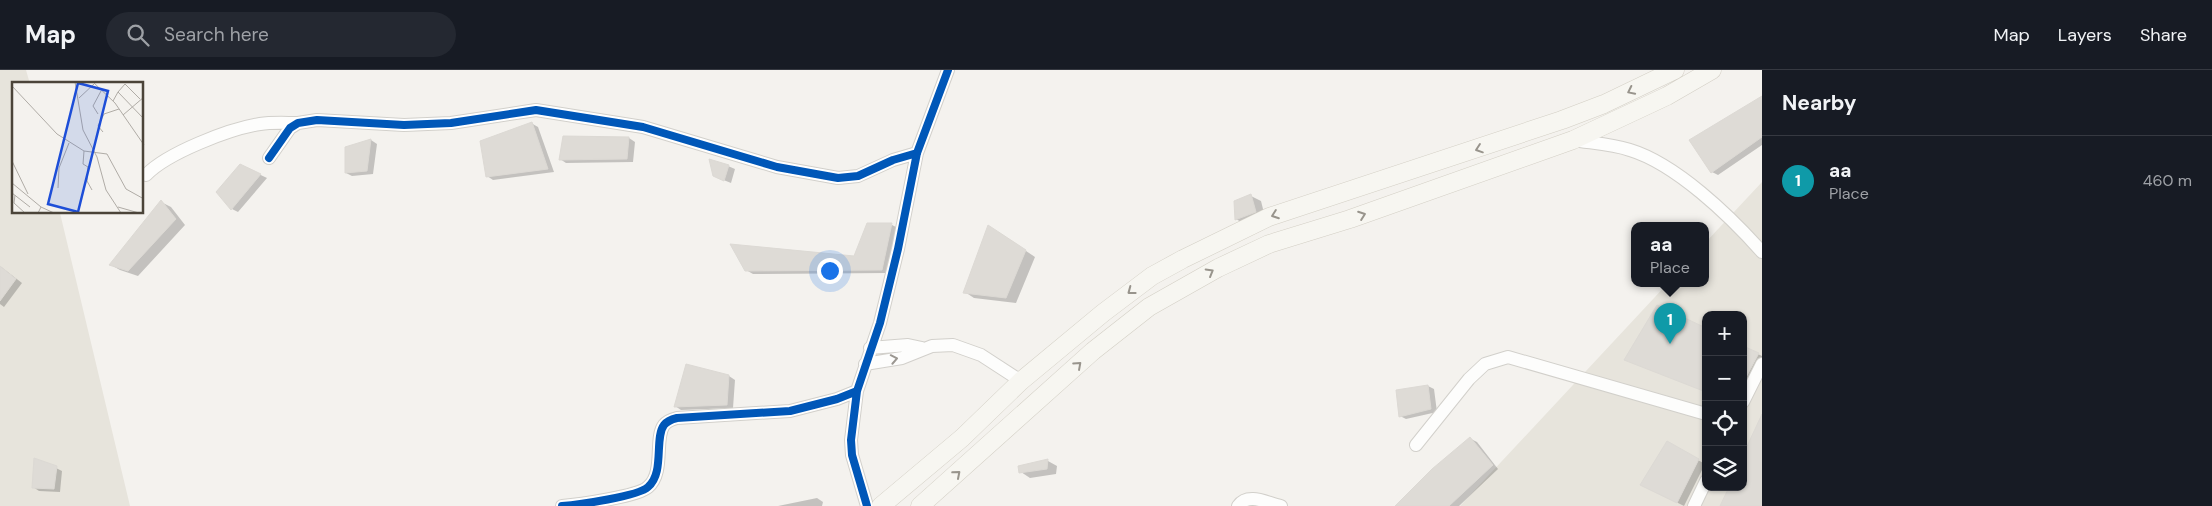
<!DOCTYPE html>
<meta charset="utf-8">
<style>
:root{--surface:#171b24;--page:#242831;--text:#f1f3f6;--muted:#9ea1a6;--line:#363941;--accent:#868178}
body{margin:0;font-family:"DM Sans",sans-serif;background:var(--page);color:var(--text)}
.controls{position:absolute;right:15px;bottom:15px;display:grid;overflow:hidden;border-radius:10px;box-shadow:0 1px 4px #0004}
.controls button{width:45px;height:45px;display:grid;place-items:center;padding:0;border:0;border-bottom:1px solid var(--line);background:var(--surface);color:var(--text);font:25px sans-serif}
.you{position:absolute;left:829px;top:200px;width:18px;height:18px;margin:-12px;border:4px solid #fff;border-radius:50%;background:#1a73e8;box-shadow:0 0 0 8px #1a73e833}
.badge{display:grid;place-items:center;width:32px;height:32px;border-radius:50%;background:var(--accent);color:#fff;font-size:16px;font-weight:700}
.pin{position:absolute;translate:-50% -41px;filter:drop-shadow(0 1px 2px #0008)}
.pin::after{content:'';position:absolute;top:26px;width:18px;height:15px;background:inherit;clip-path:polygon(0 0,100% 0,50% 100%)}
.popup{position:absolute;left:1631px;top:152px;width:78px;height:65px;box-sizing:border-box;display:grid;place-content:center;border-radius:10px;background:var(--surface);filter:drop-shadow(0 1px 4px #0005);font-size:16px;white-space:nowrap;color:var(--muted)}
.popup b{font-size:19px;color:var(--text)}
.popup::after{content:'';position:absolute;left:50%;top:100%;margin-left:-10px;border:10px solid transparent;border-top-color:var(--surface)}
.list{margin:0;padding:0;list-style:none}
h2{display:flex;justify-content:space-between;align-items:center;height:65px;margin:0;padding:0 20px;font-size:21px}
h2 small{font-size:16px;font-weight:400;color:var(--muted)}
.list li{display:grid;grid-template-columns:32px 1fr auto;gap:15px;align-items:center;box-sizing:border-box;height:90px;padding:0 20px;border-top:1px solid var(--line)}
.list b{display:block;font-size:19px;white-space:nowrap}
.list p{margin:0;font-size:16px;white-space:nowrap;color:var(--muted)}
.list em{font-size:16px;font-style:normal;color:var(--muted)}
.icon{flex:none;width:28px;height:28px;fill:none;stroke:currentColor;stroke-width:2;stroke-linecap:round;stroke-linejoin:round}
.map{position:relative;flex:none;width:1762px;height:436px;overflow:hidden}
header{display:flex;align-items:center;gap:30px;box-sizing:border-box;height:70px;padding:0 25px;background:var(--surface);border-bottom:1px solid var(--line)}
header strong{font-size:24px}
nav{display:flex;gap:28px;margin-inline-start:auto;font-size:18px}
.search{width:350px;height:45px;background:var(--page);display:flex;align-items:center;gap:12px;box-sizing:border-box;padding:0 18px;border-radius:28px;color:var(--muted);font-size:19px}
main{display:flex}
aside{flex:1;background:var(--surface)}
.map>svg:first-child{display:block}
</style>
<header>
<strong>Map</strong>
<div class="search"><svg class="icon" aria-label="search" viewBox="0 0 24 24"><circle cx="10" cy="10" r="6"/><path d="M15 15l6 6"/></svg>Search here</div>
<nav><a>Map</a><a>Layers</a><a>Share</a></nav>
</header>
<main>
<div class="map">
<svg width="1762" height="436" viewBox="0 0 1762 436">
<rect width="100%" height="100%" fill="#f4f2ee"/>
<path fill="#e7e4dc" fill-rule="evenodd" d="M 0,0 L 26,0 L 30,14 L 14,14 L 14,142 L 60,143 L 130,436 L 0,436 Z
M 1762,112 L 1762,436 L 1460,436 L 1668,213 L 1705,213 L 1705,173 ZM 1706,245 L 1743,245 L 1743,417 L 1706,417 Z"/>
<path fill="#0003" d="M 1762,27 L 1762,75 L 1718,105 L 1712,102 Z
M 531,53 L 538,57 L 554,102 L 493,110 L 487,106 Z
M 564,67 L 629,68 L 635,72 L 633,92 L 566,93 L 560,89 Z
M 371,70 L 377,74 L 373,104 L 352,106 L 346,103 Z
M 240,95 L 267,108 L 238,142 L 232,139 Z
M 728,96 L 735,99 L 731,113 L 721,109 Z
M 1251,126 L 1261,131 L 1265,147 L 1246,155 L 1236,149 Z
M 161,132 L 171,137 L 185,155 L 138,206 L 120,200 L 111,195 Z
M 868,154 L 892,155 L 898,158 L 889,203 L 753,204 L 746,200 L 855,187 Z
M 998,162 L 1035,187 L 1016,233 L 974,228 L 965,222 Z
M 0,196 L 22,213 L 4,237 L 0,234 Z
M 1743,277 L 1762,286 L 1762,292 L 1743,330 Z
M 729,306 L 735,310 L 733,338 L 681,340 L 675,336 Z
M 1428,316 L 1434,319 L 1437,342 L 1406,349 L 1400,346 Z
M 1471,369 L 1477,372 L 1498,399 L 1459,436 L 1406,436 Z
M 1668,373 L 1705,394 L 1684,436 L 1648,418 Z
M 1048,391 L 1057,396 L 1056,404 L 1030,408 L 1021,402 Z
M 56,398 L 62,401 L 60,422 L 39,421 L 33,417 Z
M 817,428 L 823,432 L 822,436 L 778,436 Z"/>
<path fill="#dedbd6" stroke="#dcd9d4" d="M 1762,26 L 1762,67 L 1711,103 L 1689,70 Z
M 532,52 L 548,99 L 486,107 L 480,71 Z
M 563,66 L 629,67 L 627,89 L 559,90 Z
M 371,69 L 367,101 L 345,103 L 345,77 Z
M 709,89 L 729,95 L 724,111 L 713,106 Z
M 240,94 L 261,104 L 231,140 L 216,122 Z
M 1251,124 L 1256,142 L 1235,150 L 1234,131 Z
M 161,130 L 176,149 L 128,201 L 109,195 Z
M 867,153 L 892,153 L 882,200 L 745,201 L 730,174 L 854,186 Z
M 988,155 L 1026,180 L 1006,228 L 963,223 Z
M 0,196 L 16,209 L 0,231 Z
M 1657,235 L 1706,258 L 1706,322 L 1624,290 Z
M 1743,276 L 1759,283 L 1743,313 Z
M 686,294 L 729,305 L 727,335 L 674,337 Z
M 1428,315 L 1431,339 L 1399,347 L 1396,320 Z
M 1762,344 L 1762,436 L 1720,436 L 1729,417 L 1743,417 L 1743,385 Z
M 1470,367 L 1493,395 L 1449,436 L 1395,436 L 1432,399 Z
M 1667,371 L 1699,389 L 1677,433 L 1640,415 Z
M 34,388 L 57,396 L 54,419 L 32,418 Z
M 1048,389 L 1047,399 L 1019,403 L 1018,396 Z"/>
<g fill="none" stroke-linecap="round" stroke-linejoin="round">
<defs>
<path id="street" d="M 1573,70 C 1591,73 1612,74 1630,80 C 1676,94 1730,146 1762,182
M 269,88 L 290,58 L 298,53 L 317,50 L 404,55 L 451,53 L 536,40 L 643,57 L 777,97 L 838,108 L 858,106 L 893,90 L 917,83
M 146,105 C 167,83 229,59 260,54 C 272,52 286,53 298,53
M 870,278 L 908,275 L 922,278
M 865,294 L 902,288 L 932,276 L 953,275 L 981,285 L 1021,311
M 1743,332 L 1762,294
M 1416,375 L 1469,309 L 1485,294 L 1508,287 L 1706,344
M 562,436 C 578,435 639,426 648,417 C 665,403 654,368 664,355 C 667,351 673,349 677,348 L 790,341 L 837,329 L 857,321
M 867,436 L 852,385 L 851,370 L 857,321 L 880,253 L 898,179 L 917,83 L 948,0
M 1238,436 C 1248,422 1267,433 1281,436
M 1694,436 L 1706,411"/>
<path id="secondary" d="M 881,436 L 962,368 L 1021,311 L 1103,243 L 1152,206 L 1183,189 L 1269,147 L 1562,50 L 1604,34 L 1675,0
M 920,436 L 1093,281 L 1149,237 L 1218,198 L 1269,174 L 1350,149 L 1573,70 L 1667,26 L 1712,0"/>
</defs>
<use href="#street" stroke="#d2d0cb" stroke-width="14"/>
<use href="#secondary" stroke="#d3cfc5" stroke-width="19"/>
<use href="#street" stroke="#fdfdfc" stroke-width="12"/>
<use href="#secondary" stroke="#f7f6f1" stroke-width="18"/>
<defs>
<path id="cycleway" d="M 269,88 L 290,58 L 298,53 L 317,50 L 404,55 L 451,53 L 536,40 L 643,57 L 777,97 L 838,108 L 858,106 L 893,90 L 917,83
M 562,436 C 578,435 639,426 648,417 C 665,403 654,368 664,355 C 667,351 673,349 677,348 L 790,341 L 837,329 L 857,321
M 867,436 L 852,385 L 851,370 L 857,321 L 880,253 L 898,179 L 917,83 L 948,0"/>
</defs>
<use href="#cycleway" stroke="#fff" stroke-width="11"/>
<use href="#cycleway" stroke="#0057b8" stroke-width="8"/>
</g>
<defs><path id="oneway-chevron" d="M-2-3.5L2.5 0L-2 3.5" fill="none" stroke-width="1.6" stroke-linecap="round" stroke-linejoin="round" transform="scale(1.25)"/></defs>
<g stroke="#98948c">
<use href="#oneway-chevron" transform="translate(1631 21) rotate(154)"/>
<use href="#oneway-chevron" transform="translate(1479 79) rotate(161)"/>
<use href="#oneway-chevron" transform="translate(1275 145) rotate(160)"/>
<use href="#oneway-chevron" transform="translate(1362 145) rotate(-20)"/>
<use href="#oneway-chevron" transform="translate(1210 202) rotate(-30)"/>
<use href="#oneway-chevron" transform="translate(1131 221) rotate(143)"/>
<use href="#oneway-chevron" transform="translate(1078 295) rotate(-42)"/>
<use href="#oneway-chevron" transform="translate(957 404) rotate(-41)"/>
</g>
<use stroke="#9b9791" href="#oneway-chevron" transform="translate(894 289) rotate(-11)"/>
<g transform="translate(12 12)">
<rect width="131" height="131" fill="#f4f2ee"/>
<path fill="none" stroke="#b0aca6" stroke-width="1" d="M 63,0 L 71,48 L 85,75 L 94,108 L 109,131M 81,0 L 103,21 L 132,63M 0,4 L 45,52 L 72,69 L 95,72 L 114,107 L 132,117M 106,10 L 113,2 L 128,17M 67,16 L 82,2M 101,19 L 106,10 L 132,37M 86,32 L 81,24 L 89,9M 111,33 L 132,15M 91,50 L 86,44 L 92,32 L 107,27M 72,69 L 71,82 L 76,85 L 75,99 L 80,108M 0,79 L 16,112M 0,101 L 29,125M 46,106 L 47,86 L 57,61M 0,111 L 18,125M 3,113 L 2,121 L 13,131M 106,125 L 127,131M 26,131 L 29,125 L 42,131"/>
<path fill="#1d4ed8" fill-opacity="0.15" stroke="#1d4ed8" stroke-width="2.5" d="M 66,1 L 96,9 L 66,130 L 36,122 Z"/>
<rect width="131" height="131" fill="none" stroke="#4b4439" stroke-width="2.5"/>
</g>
</svg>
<div class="controls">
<button>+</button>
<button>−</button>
<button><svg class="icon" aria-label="locate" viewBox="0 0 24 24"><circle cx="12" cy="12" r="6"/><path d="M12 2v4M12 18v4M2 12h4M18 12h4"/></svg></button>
<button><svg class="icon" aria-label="layers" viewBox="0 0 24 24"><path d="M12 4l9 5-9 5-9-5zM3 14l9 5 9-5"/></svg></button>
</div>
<div class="you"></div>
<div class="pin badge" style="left:1670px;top:274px;background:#0f9aa8">1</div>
<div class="popup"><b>aa</b>Place</div>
</div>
<aside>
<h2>Nearby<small></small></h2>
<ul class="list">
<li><span class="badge" style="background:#0f9aa8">1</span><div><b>aa</b><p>Place</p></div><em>460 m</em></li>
</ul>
</aside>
</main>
